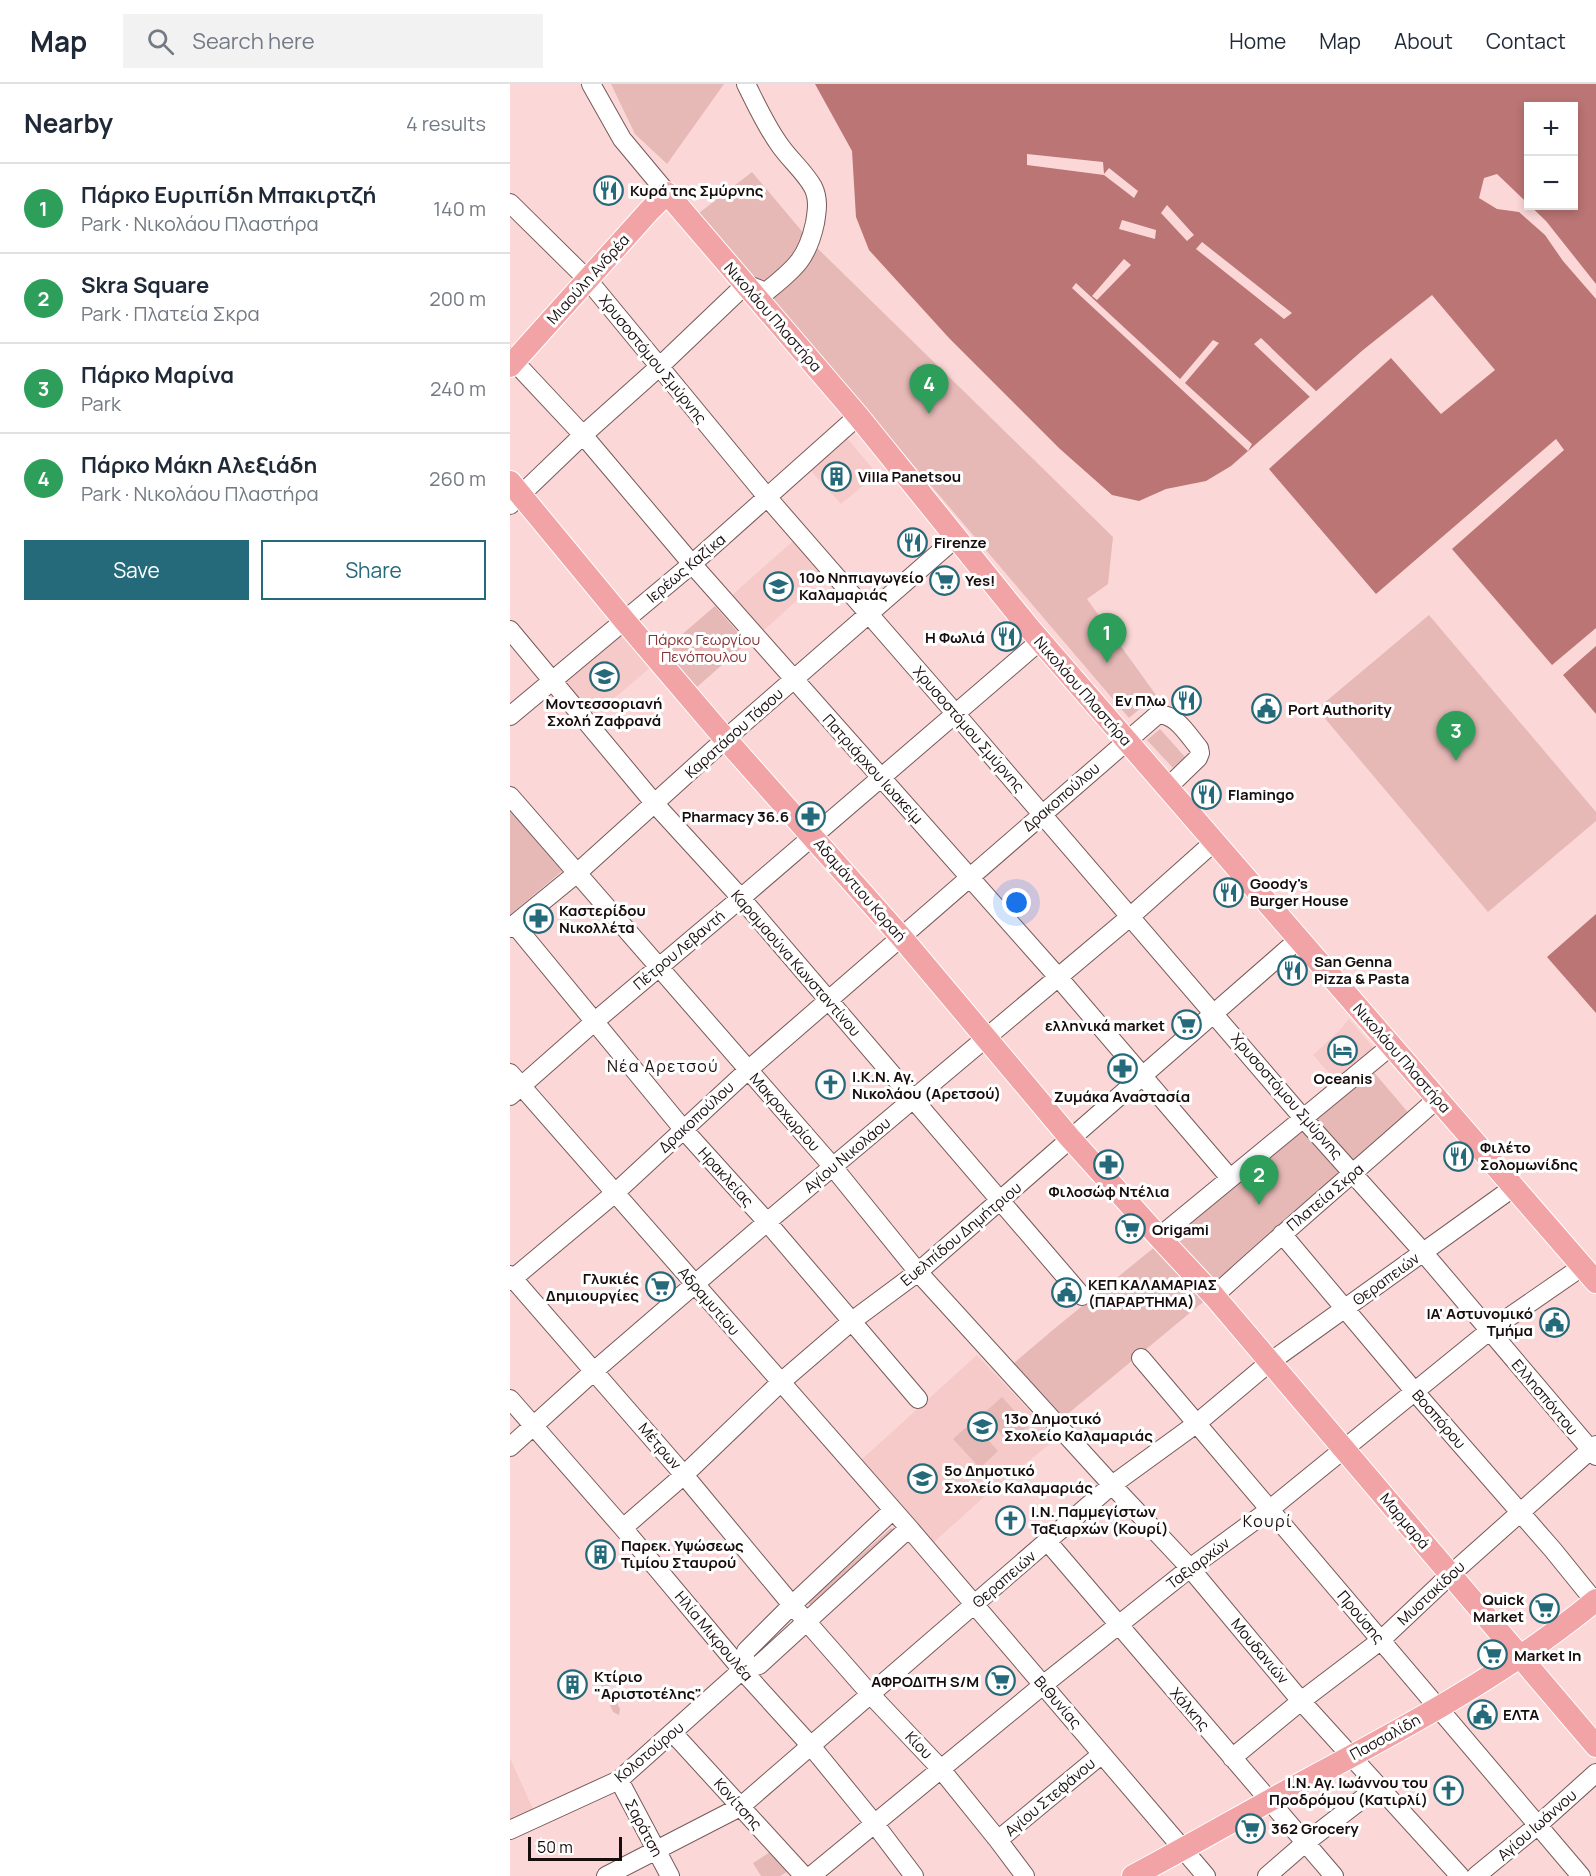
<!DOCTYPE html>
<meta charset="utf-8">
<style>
:root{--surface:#fff;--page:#f2f2f3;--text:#1f2937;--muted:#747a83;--line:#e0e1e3;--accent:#256a7a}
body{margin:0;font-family:Manrope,sans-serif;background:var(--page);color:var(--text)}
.controls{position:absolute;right:18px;top:18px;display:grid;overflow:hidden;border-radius:0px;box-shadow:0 3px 9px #0003}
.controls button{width:54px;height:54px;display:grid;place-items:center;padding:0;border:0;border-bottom:2px solid var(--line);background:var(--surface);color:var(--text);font:30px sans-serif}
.scale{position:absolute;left:18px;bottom:15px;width:94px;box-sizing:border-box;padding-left:6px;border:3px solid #180d0d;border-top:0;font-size:16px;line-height:21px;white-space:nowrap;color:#180d0d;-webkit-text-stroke:4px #fff;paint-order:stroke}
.you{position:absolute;left:507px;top:819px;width:21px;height:21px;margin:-15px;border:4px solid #fff;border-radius:50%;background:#1a73e8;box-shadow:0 0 0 9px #1a73e833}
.badge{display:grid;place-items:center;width:39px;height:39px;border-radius:50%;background:var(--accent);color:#fff;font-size:20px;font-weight:700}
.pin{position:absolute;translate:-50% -50px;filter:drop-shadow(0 2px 3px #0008)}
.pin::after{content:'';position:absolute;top:32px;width:21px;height:18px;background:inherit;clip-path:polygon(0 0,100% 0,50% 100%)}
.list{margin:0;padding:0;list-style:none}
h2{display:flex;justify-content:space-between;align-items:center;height:78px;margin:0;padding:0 24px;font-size:26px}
h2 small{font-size:20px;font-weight:400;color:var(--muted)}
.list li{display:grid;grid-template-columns:39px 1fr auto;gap:18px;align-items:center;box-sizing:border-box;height:90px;padding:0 24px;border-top:2px solid var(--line)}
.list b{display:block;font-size:22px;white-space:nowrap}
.list p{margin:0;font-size:20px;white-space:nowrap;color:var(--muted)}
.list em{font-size:20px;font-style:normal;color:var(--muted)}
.actions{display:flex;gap:12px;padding:18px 24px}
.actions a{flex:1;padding:14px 0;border:2px solid var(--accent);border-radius:0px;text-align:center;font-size:21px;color:var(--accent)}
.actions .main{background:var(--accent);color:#fff}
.icon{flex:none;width:33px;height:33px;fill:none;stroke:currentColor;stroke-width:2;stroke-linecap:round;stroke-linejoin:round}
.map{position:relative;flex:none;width:1086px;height:1792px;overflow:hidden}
header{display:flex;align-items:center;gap:36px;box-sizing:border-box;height:84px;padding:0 30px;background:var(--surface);border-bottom:2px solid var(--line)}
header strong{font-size:28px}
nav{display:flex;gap:33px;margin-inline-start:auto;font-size:21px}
.search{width:420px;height:54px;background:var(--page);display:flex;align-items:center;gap:15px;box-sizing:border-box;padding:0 21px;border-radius:0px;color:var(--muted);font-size:22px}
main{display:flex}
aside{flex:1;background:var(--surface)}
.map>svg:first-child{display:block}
</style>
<header>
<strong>Map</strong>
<div class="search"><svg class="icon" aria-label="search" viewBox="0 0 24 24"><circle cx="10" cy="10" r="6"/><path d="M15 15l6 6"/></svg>Search here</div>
<nav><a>Home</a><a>Map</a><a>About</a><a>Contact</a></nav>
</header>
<main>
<aside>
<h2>Nearby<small>4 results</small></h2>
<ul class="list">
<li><span class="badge" style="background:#2e9e5b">1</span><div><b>Πάρκο Ευριπίδη Μπακιρτζή</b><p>Park · Νικολάου Πλαστήρα</p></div><em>140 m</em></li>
<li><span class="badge" style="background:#2e9e5b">2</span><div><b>Skra Square</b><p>Park · Πλατεία Σκρα</p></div><em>200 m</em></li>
<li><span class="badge" style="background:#2e9e5b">3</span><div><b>Πάρκο Μαρίνα</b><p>Park</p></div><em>240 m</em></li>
<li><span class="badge" style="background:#2e9e5b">4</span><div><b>Πάρκο Μάκη Αλεξιάδη</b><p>Park · Νικολάου Πλαστήρα</p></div><em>260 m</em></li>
</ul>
<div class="actions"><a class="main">Save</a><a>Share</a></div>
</aside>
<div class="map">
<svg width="1086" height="1792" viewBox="0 0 1086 1792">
<rect width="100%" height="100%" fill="#fbd8d7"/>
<path fill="#f5cac8" d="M 337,354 L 367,390 L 331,420 L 300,386 Z
M 283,457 L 314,492 L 253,547 L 221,512 Z
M 110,546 L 141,583 L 83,632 L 52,596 Z
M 839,935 L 864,964 L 826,997 L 803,971 L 828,948 Z
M 467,1271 L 546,1355 L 474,1413 L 424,1458 L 351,1376 Z
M 0,1674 L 23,1725 L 0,1736 Z"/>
<path fill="#e6b9b7" d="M 101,0 L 214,0 L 157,80 L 125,50 Z
M 242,88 L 301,158 L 603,453 L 598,500 L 577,515 L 646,611 L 619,634 L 256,208 L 273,188 L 249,200 L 189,129 Z
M 205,522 L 237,559 L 187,603 L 154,566 Z
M 919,531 L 1086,728 L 1086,737 L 978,828 L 807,625 Z
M 650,645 L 675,673 L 663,684 L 637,656 Z
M 0,727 L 52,787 L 0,831 Z
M 862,986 L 902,1033 L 704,1209 L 554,1333 L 504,1279 L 544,1245 Z
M 492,1313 L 518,1342 L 499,1359 L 473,1330 Z
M 462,1338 L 488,1367 L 470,1384 L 443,1355 Z
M 381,1444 L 386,1448 L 301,1522 L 298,1518 Z
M 91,1585 L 110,1625 L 109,1631 L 103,1628 L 85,1588 Z
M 260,1768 L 277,1788 L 270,1792 L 251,1792 L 243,1779 Z"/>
<path fill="#ba7574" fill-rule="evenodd" d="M 305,0 L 1086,0 L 1086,544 L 1042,581 L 942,465 L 1054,366 L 1046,355 L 866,510 L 759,385 L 881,274 L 931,330 L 985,286 L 922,211 L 853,266 L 721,382 L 696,397 L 656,405 L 629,417 L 602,411 L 550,365 L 439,254 L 359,166 L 346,133 L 342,67 ZM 1018,22 L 1064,22 L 1064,122 L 1018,122 Z
M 1086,562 L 1086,630 L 1053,591 Z
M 1086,830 L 1086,929 L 1037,873 Z"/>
<path fill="#fbd8d7" d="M 517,70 L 593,78 L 594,90 L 599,84 L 628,107 L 624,114 L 594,91 L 517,81 Z
M 987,90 L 1036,137 L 1086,200 L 1086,215 L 1053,177 L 1035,151 L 1009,128 L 987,125 L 969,114 L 974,94 Z
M 657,121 L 684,151 L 677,157 L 651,129 Z
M 612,136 L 646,146 L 645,155 L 609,145 Z
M 692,158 L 782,229 L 774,235 L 686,165 Z
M 614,175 L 621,181 L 587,216 L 582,212 Z
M 566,199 L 670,295 L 703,256 L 709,259 L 675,299 L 742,360 L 738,367 L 562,204 Z
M 751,254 L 807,308 L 800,313 L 744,260 Z
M 1046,357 L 1052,366 L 944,461 L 1050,365 L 1045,359 L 937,452 Z"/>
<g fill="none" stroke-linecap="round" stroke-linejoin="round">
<defs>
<path id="minor" d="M 81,0 L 112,55 L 157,109
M 0,119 L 78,196 L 257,413 L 445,629 L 793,1034 L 913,1168 L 1086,1372
M 0,273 L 73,351 L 182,480 L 548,893 L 720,1094
M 0,421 L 73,351 L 149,283 L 236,200 L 256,208 C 284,185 297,176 305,139 C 307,127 309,115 303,103 C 294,87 279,75 269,60 C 256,42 246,20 236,0
M 0,546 L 145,720 L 231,814 L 572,1212
M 0,632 L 182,480 L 348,332
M 0,712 L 323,1083 L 408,1188 L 602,1401 L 680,1484 L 791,1617 L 950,1792
M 4,840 L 173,1045 L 257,1138 L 408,1315
M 0,844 L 66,790 L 221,650 L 447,453
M 0,989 L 399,1444 L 696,1792
M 0,1012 L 84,938 L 231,814 L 530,557
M 772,1150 L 905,1308 L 1043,1466 L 1086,1519
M 649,1153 L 881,962
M 0,1191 L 174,1391 L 282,1521 L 361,1611 L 430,1684 L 488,1756 L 515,1792
M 0,1197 L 105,1109 L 238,986 L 647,631 C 665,628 678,651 689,664 L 690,669 L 688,674 L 657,704
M 704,1212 C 777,1145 853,1081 927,1015
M 631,1274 L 1071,1792
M 0,1315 L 113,1444 L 232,1586 L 301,1662 L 364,1739 L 404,1792
M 0,1363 L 84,1287 L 257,1138 L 621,832 L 704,758
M 113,1444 L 174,1391 L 271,1298 L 342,1237 L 408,1188 L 789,855
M 537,1457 L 824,1792
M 232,1586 L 236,1567 L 282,1521 L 383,1426
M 163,1649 L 294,1792
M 722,1674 L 791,1617 L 870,1557 L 940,1491 L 1086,1361
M 109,1696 L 160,1792
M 0,1746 L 109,1696 L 232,1586 L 249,1581 L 399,1444
M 488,1756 L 592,1670
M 96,1792 L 230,1723 L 602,1401 L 686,1340 L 760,1278 L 1004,1103
M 301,1792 L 533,1601 L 680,1484 L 759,1426 L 979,1247 L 1073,1182
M 757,1792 L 795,1759 L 869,1702
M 966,1792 L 1028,1741 L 1086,1689"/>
<path id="major" d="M 0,282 L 139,127 L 157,109 L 348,332 L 520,545 L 1086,1198
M 0,398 L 114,536 L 212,651 L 392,854 L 560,1054 L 649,1153 L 704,1212 L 1086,1662
M 623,1792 C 678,1763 731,1732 786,1702 C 889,1647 995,1591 1086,1516"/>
</defs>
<use href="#minor" stroke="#775958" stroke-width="20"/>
<use href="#major" stroke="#fff" stroke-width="24"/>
<use href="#minor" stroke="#fff" stroke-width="18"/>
<use href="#major" stroke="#f1a3a5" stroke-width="22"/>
</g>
<defs>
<symbol id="restaurant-ring" viewBox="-11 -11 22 22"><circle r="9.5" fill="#fff" stroke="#256a7a" stroke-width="1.5"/><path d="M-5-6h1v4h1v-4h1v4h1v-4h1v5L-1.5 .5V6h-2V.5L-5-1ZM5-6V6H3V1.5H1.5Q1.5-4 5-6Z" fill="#256a7a"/></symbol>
<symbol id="building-ring" viewBox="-11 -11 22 22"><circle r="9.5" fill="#fff" stroke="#256a7a" stroke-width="1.5"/><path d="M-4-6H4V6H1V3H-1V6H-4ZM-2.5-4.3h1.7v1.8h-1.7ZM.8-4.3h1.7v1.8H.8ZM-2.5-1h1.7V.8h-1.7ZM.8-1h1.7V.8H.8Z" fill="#256a7a"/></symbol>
<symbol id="supermarket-ring" viewBox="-11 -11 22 22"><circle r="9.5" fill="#fff" stroke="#256a7a" stroke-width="1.5"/><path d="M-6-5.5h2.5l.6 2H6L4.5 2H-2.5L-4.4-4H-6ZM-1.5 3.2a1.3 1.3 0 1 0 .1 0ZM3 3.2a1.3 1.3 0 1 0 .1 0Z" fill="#256a7a"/></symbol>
<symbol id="school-ring" viewBox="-11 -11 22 22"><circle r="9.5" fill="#fff" stroke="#256a7a" stroke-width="1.5"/><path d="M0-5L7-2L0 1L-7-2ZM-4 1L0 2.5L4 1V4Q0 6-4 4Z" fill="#256a7a"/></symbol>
<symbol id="civic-ring" viewBox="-11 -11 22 22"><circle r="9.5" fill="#fff" stroke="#256a7a" stroke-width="1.5"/><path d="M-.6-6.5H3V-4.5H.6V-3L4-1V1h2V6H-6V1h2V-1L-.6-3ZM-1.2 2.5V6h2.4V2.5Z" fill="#256a7a"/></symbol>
<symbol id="pharmacy-ring" viewBox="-11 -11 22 22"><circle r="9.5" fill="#fff" stroke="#256a7a" stroke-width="1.5"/><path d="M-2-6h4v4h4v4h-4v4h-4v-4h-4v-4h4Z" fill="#256a7a"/></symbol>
<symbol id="hotel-ring" viewBox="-11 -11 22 22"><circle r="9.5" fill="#fff" stroke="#256a7a" stroke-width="1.5"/><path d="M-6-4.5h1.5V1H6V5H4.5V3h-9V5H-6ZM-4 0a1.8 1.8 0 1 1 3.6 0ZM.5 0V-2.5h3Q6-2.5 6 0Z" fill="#256a7a"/></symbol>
<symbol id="church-ring" viewBox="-11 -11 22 22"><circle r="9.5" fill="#fff" stroke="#256a7a" stroke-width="1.5"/><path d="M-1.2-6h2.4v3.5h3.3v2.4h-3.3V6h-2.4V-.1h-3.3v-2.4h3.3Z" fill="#256a7a"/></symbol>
</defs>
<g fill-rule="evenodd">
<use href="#restaurant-ring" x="82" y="90" width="33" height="33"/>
<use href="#building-ring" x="310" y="376" width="33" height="33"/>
<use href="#restaurant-ring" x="386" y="442" width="33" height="33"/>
<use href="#supermarket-ring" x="418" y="480" width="33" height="33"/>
<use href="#school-ring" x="252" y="486" width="33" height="33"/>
<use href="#restaurant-ring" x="480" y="536" width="33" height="33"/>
<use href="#school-ring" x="78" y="576" width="33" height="33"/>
<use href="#restaurant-ring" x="660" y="600" width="33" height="33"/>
<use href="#civic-ring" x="740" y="608" width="33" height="33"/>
<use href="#restaurant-ring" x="680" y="694" width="33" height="33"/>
<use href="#pharmacy-ring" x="284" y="716" width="33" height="33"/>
<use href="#restaurant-ring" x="702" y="792" width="33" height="33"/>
<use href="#pharmacy-ring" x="12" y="818" width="33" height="33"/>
<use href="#restaurant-ring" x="766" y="870" width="33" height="33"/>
<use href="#supermarket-ring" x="660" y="924" width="33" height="33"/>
<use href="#hotel-ring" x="816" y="950" width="33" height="33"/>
<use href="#pharmacy-ring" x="596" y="968" width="33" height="33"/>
<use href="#church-ring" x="304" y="984" width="33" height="33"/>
<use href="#restaurant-ring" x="932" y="1056" width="33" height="33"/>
<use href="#pharmacy-ring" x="582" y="1064" width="33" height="33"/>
<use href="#supermarket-ring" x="604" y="1128" width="33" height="33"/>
<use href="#supermarket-ring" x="134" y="1186" width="33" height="33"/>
<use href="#civic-ring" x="540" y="1192" width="33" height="33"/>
<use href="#civic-ring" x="1028" y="1222" width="33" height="33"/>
<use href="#school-ring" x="456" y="1326" width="33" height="33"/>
<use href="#school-ring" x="396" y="1378" width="33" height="33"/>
<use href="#church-ring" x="484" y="1420" width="33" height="33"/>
<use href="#building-ring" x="74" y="1454" width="33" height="33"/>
<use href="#supermarket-ring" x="1018" y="1508" width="33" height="33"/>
<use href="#supermarket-ring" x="966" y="1554" width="33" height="33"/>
<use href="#supermarket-ring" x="474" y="1580" width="33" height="33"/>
<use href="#building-ring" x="46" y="1584" width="33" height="33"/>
<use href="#civic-ring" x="956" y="1614" width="33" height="33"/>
<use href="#church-ring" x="922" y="1690" width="33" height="33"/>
<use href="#supermarket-ring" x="724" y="1728" width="33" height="33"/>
</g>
<g text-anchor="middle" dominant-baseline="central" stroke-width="6" stroke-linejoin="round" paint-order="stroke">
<g font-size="15" font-weight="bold" fill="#180d0d" stroke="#fff" text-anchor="start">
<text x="120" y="106">Κυρά της Σμύρνης</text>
<text x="348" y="392">Villa Panetsou</text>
<text x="424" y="458">Firenze</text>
<text x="289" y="493">10ο Νηπιαγωγείο<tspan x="289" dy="17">Καλαμαριάς</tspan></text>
<text x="455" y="496">Yes!</text>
<text x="475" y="553" text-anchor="end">Η Φωλιά</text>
<text x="656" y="616" text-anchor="end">Εν Πλω</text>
<text x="94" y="619" text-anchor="middle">Μοντεσσοριανή<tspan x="94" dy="17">Σχολή Ζαφρανά</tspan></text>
<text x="778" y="625">Port Authority</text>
<text x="718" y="710">Flamingo</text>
<text x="279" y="732" text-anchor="end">Pharmacy 36.6</text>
<text x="740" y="799">Goody's<tspan x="740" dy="17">Burger House</tspan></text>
<text x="49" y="826">Καστερίδου<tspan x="49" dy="17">Νικολλέτα</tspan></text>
<text x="804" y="877">San Genna<tspan x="804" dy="17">Pizza &amp; Pasta</tspan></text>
<text x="655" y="941" text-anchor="end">ελληνικά market</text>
<text x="342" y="992">Ι.Κ.Ν. Αγ.<tspan x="342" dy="17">Νικολάου (Αρετσού)</tspan></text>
<text x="833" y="994" text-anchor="middle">Oceanis</text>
<text x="612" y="1012" text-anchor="middle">Ζυμάκα Αναστασία</text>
<text x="970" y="1063">Φιλέτο<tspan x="970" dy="17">Σολομωνίδης</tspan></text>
<text x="599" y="1107" text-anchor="middle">Φιλοσώφ Ντέλια</text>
<text x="642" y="1145">Origami</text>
<text x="129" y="1194" text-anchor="end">Γλυκιές<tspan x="129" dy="17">Δημιουργίες</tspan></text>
<text x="578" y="1200">ΚΕΠ ΚΑΛΑΜΑΡΙΑΣ<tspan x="578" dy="17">(ΠΑΡΑΡΤΗΜΑ)</tspan></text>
<text x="1023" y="1229" text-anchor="end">ΙΑ' Αστυνομικό<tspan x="1023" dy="17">Τμήμα</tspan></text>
<text x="494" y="1334">13ο Δημοτικό<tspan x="494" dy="17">Σχολείο Καλαμαριάς</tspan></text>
<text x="434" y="1386">5ο Δημοτικό<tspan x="434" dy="17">Σχολείο Καλαμαριάς</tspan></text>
<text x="521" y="1427">Ι.Ν. Παμμεγίστων<tspan x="521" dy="17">Ταξιαρχών (Κουρί)</tspan></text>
<text x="111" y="1461">Παρεκ. Υψώσεως<tspan x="111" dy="17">Τιμίου Σταυρού</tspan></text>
<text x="1014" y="1515" text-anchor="end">Quick<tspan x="1014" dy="17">Market</tspan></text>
<text x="1004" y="1571">Market In</text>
<text x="84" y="1592">Κτίριο<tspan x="84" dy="17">"Αριστοτέλης"</tspan></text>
<text x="469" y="1597" text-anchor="end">ΑΦΡΟΔΙΤΗ S/M</text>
<text x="993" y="1630">ΕΛΤΑ</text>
<text x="918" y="1698" text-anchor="end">Ι.Ν. Αγ. Ιωάννου του<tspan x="918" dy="17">Προδρόμου (Κατιρλί)</tspan></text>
<text x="761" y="1744">362 Grocery</text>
</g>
<g font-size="15" fill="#180d0d" stroke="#fff">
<text transform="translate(78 195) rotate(-48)">Μιαούλη Ανδρέα</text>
<text transform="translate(263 233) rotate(49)">Νικολάου Πλαστήρα</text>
<text transform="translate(143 275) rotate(51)">Χρυσοστόμου Σμύρνης</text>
<text transform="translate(176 484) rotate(-40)">Ιερέως Καζίκα</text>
<text transform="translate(573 607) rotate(49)">Νικολάου Πλαστήρα</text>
<text transform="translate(459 645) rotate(49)">Χρυσοστόμου Σμύρνης</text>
<text transform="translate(224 649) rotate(-42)">Καρατάσου Τάσου</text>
<text transform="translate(363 685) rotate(48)">Πατριάρχου Ιωακείμ</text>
<text transform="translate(551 713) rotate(-41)">Δρακοπούλου</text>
<text transform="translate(350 806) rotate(49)">Αδαμάντιου Κοραή</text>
<text transform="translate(169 866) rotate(-40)">Πέτρου Λεβαντή</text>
<text transform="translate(286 879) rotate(49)">Καραμαούνα Κωνσταντίνου</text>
<text transform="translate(892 974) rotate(49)">Νικολάου Πλαστήρα</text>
<text transform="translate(777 1012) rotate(49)">Χρυσοστόμου Σμύρνης</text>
<text transform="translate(275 1028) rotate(49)">Μακροχωρίου</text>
<text transform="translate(186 1033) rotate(-43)">Δρακοπούλου</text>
<text transform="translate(337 1071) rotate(-40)">Αγίου Νικολάου</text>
<text transform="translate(216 1093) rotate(48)">Ηρακλείας</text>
<text transform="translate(815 1113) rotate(-40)">Πλατεία Σκρα</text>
<text transform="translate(451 1150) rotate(-40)">Ευελπίδου Δημήτριου</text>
<text transform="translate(876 1195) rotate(-36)">Θεραπειών</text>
<text transform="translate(199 1217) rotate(49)">Αδραμυτίου</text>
<text transform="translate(1035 1313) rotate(50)">Ελλησπόντου</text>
<text transform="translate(929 1335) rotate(49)">Βοσπόρου</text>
<text transform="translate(150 1362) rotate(49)">Μέτρων</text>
<text transform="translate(895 1437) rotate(50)">Μαρμαρά</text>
<text transform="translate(688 1479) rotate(-37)">Ταξιαρχών</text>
<text transform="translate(494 1495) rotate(-41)">Θεραπειών</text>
<text transform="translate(921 1509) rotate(-43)">Μυστακίδου</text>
<text transform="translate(851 1533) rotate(50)">Προύσης</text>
<text transform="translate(204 1552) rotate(50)">Ηλία Μικρουλέα</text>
<text transform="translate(750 1567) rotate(50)">Μουδανιών</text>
<text transform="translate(548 1618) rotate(49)">Βιθυνίας</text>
<text transform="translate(680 1625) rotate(49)">Χάλκης</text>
<text transform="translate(875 1653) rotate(-29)">Πασσαλίδη</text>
<text transform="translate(409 1661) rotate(46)">Κίου</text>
<text transform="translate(139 1668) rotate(-40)">Κολοτούρου</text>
<text transform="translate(540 1713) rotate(-40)">Αγίου Στεφάνου</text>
<text transform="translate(228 1720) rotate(48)">Κονίτσης</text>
<text transform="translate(1027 1741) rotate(-41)">Αγίου Ιωάννου</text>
<text transform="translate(134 1744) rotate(62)">Σαράτση</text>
</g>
<g font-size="15" fill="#893437" stroke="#fff">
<text x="194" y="555">Πάρκο Γεωργίου<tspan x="194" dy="17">Πενόπουλου</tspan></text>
</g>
<g font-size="16" letter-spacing="1.5" fill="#180d0d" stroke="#fff">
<text x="153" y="982">Νέα Αρετσού</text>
<text x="758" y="1437">Κουρί</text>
</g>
</g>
</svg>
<div class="controls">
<button>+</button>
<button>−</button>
</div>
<div class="scale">50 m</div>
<div class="you"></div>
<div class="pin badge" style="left:597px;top:579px;background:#2e9e5b">1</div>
<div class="pin badge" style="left:749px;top:1121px;background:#2e9e5b">2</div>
<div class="pin badge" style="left:946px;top:677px;background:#2e9e5b">3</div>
<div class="pin badge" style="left:419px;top:330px;background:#2e9e5b">4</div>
</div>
</main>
